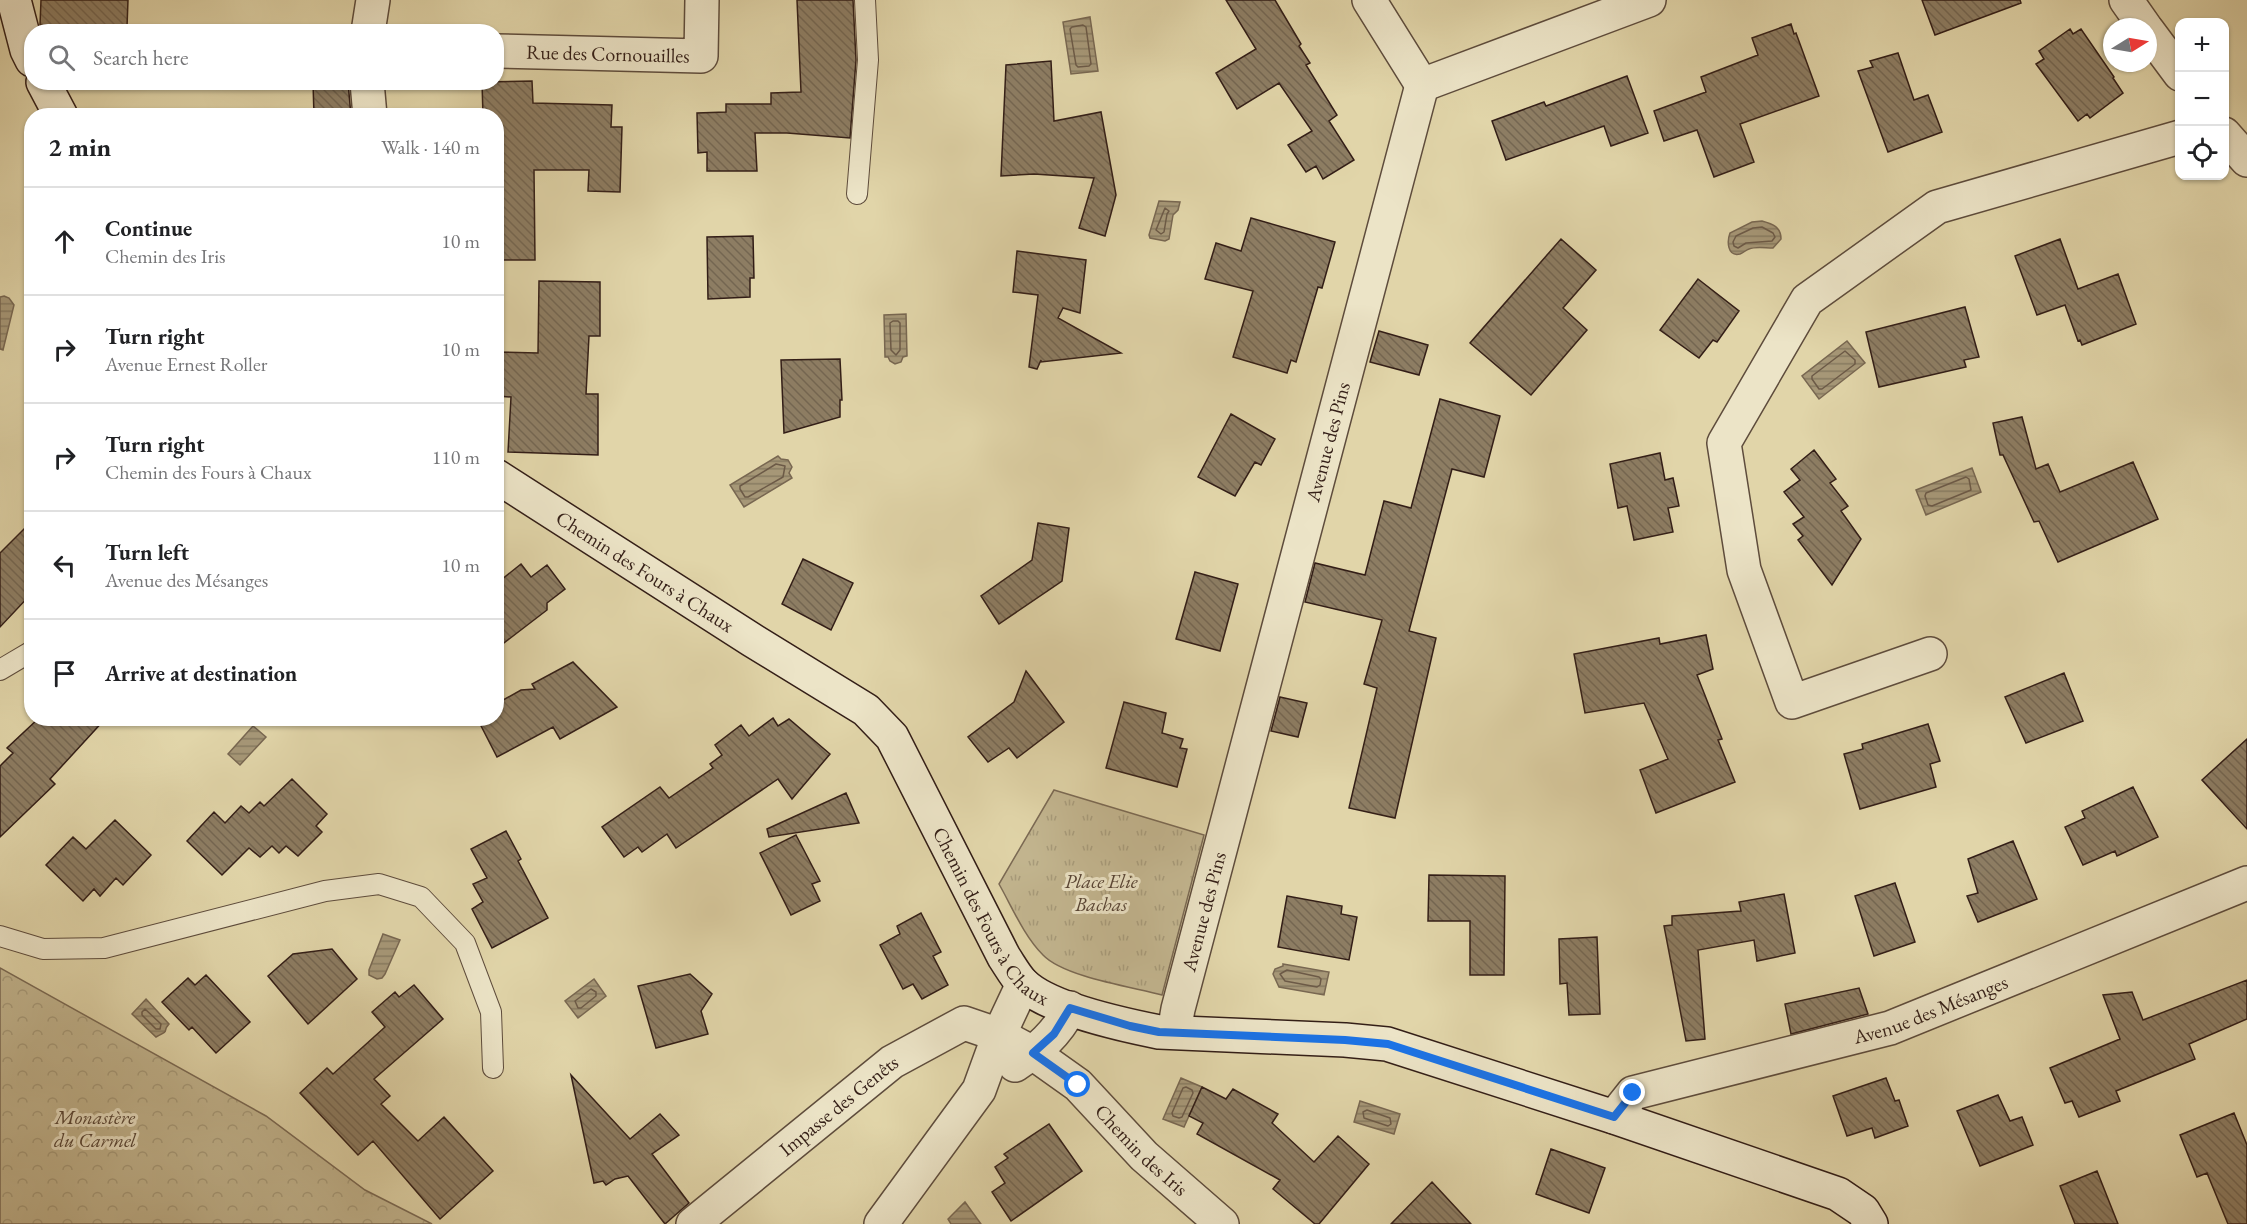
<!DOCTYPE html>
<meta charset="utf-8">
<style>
:root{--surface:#fff;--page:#f6f6f6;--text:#202124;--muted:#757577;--line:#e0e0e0}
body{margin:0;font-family:"EB Garamond",serif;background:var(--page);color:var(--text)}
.controls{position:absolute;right:18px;top:18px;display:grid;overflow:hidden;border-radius:12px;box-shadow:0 2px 4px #0004}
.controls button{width:54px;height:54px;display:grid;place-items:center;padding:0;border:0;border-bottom:2px solid var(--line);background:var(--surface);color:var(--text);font:30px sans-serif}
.compass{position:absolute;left:2103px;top:18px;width:54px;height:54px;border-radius:50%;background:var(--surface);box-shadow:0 2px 4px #0004;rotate:79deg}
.stop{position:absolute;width:18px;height:18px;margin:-14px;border:4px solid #1a73e8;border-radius:50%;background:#fff}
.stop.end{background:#1a73e8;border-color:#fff;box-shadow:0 2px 6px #0008}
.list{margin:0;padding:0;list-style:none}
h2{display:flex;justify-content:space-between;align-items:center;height:78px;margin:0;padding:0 24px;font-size:26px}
h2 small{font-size:20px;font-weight:400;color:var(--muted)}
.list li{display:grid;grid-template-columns:39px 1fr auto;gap:18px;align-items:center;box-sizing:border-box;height:108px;padding:0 24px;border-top:2px solid var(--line)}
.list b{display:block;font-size:22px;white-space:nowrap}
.list p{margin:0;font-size:20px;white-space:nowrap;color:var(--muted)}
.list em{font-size:20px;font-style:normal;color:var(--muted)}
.icon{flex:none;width:33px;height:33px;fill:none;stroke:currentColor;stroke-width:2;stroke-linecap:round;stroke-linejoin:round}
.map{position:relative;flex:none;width:2247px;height:1224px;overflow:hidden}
.search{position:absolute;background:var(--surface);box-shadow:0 2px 4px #0004;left:24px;top:24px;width:480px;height:66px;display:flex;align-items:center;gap:15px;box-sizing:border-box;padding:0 21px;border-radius:24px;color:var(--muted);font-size:22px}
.panel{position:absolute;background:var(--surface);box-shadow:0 2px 4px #0004;left:24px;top:108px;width:480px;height:618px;border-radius:24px}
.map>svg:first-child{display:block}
</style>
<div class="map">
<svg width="2247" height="1224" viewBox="0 0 2247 1224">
<defs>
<pattern id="forest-crowns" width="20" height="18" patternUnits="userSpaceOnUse" patternTransform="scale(1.5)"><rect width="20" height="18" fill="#c3b690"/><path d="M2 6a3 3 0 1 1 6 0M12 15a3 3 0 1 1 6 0" fill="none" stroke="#a89c7b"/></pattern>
<pattern id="park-tufts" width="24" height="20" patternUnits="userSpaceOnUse" patternTransform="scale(1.5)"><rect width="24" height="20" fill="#c3b690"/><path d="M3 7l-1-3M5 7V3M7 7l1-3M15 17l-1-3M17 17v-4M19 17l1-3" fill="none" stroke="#a89c7b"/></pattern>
<pattern id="water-rules" width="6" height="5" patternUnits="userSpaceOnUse" patternTransform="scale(1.5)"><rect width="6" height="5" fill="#a69777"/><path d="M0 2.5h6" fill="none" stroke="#887b61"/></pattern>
<pattern id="building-back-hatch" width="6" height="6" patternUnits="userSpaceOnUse" patternTransform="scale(1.5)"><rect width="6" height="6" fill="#8d7d63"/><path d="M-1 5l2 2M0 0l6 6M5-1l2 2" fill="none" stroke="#746651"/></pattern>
</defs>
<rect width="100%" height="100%" fill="#e1d5a9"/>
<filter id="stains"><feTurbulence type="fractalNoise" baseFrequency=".00333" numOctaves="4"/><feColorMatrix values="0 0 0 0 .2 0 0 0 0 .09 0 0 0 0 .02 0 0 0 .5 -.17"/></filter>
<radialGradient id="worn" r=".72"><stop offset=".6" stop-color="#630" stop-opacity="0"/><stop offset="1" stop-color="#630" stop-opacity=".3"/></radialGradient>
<path fill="url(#forest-crowns)" stroke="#7b6a54" stroke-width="1.5" d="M 0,968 L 266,1116 L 365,1190 L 432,1224 L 0,1224 Z"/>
<path fill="url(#park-tufts)" stroke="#7b6a54" stroke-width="1.5" d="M 1054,790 L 1204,835 L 1162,995 C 1132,987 1064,977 1043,955 C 1024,936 1012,907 999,884 Z"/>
<path fill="url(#water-rules)" stroke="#786751" stroke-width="1.5" d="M 1090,17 L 1098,71 L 1071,74 L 1063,22 Z
M 1159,201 L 1180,202 L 1178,210 L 1173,215 L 1169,239 L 1165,241 L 1150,238 L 1149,235 Z
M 1762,221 C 1773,224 1781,227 1781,239 L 1773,248 C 1765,248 1756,246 1749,249 C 1746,250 1743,253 1740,254 C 1727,257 1727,241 1730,233 L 1752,222 Z
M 4,296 L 9,298 L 14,305 L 3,350 L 0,349 L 0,297 Z
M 906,314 L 907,356 L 903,357 L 901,362 L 895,364 L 890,361 L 888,357 L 885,357 L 884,315 Z
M 1847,341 L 1865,363 L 1819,399 L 1802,376 Z
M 778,456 L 781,459 L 788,460 L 792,467 L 789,473 L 792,478 L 744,507 L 730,485 Z
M 1972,468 L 1981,492 L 1926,515 L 1916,490 Z
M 253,726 L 266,737 L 240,765 L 228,754 Z
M 383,934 L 400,940 L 385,974 L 382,978 L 377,979 L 369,975 L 369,970 Z
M 1283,964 L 1329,972 L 1324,995 L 1279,987 L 1273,974 L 1275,969 L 1283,966 Z
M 594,979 L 606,996 L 578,1018 L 565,1001 Z
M 146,999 L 169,1024 C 161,1033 172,1029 156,1037 L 132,1014 Z
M 1181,1078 L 1202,1087 L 1184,1127 L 1163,1119 Z
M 1360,1101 L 1400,1114 L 1394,1134 L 1354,1122 Z
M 965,1202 L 981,1224 L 951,1224 L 948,1219 Z"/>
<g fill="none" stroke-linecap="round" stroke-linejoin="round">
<path stroke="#6c5a47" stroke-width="1.5" d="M 1083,25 L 1086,27 L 1091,64 L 1089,66 L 1078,67 L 1076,65 L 1070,29 L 1072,27 Z
M 1165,208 L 1169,211 L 1167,214 L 1164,232 L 1161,234 L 1156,230 Z
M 1762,227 L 1773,233 L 1775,237 L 1772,241 L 1746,243 L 1738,248 L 1734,246 L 1733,242 L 1736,236 L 1753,228 Z
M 893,321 L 898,321 L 900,323 L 900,350 L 896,355 L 891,350 L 890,323 Z
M 1845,351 L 1855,360 L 1855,364 L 1822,389 L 1819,389 L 1812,379 L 1812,376 Z
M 776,464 L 785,466 L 783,477 L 748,497 L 745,497 L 740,489 L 740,486 Z
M 1966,477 L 1969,479 L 1971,490 L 1932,506 L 1928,505 L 1925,496 L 1926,493 Z
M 1287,970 L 1319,977 L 1321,979 L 1320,985 L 1317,987 L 1285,981 L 1280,974 Z
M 591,989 L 596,992 L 596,996 L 581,1008 L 578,1008 L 575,1001 Z
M 145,1009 L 161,1024 L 160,1029 L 156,1029 L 142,1015 L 142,1012 Z
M 1186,1087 L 1192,1090 L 1193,1093 L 1182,1117 L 1179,1118 L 1173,1116 L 1172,1113 L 1183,1088 Z
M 1367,1110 L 1390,1118 L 1391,1124 L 1388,1126 L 1364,1118 L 1363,1112 Z"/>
</g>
<path fill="url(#building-back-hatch)" stroke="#331e17" stroke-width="1.5" d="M 41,0 L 128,0 L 127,27 L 40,25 Z
M 797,0 L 853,0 L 856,60 L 850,138 L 787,133 L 755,133 L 757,171 L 707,171 L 707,152 L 698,153 L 697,113 L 726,112 L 726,104 L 771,104 L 771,93 L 801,92 Z
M 1226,0 L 1275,0 L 1301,44 L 1299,46 L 1310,63 L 1306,65 L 1337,115 L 1329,121 L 1354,160 L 1323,179 L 1316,166 L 1306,172 L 1288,145 L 1312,131 L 1279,83 L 1237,109 L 1216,73 L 1256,49 Z
M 1922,0 L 2020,0 L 2021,3 L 1935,35 Z
M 1791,24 L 1794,34 L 1796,33 L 1819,96 L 1740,124 L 1754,162 L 1714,177 L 1697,130 L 1664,141 L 1654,111 L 1706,92 L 1701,77 L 1758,55 L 1752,38 Z
M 2070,29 L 2073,34 L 2081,29 L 2114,77 L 2113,78 L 2123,93 L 2090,118 L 2087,114 L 2078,121 L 2036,64 L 2044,59 L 2039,51 Z
M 1898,53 L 1914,100 L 1928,95 L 1942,132 L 1888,152 L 1858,71 L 1873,67 L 1870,61 Z
M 1051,61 L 1054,121 L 1101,112 L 1116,195 L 1105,236 L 1079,228 L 1094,178 L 1034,174 L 1001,176 L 1006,65 Z
M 1627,76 L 1648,133 L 1611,146 L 1604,126 L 1506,160 L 1492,121 L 1544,102 L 1546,106 Z
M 532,81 L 533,103 L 612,105 L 611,127 L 622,127 L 620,192 L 588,191 L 589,170 L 534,170 L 535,260 L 500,260 L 500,209 L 496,209 L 496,116 L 483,116 L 482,82 Z
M 313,82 L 348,82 L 351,116 L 314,116 Z
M 1251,218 L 1335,242 L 1322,288 L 1318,287 L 1296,362 L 1291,360 L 1287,373 L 1233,357 L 1253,291 L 1205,279 L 1216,243 L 1241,251 Z
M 753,236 L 754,278 L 750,278 L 750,297 L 708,299 L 707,237 Z
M 1561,239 L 1596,270 L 1563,308 L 1587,330 L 1531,395 L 1470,343 Z
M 2060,239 L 2078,289 L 2118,274 L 2136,324 L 2082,345 L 2080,340 L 2078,341 L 2065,305 L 2037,315 L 2015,256 Z
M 1017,251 L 1086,260 L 1080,313 L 1063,308 L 1058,318 L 1121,353 L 1041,362 L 1041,360 L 1037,369 L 1029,367 L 1038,295 L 1013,292 Z
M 1698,279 L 1739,311 L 1717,342 L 1713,340 L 1699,358 L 1660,330 Z
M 539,281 L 600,282 L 600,336 L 589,336 L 586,394 L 598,394 L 598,455 L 508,452 L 511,397 L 496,396 L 496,352 L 538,353 Z
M 1965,307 L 1979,357 L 1964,360 L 1966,367 L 1879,387 L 1866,332 Z
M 1379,331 L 1428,345 L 1419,375 L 1370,362 Z
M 840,359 L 842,400 L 840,400 L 840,417 L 784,433 L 781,360 Z
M 1440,399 L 1500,416 L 1484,477 L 1452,469 L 1409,631 L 1436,638 L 1395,818 L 1349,808 L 1377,688 L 1364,684 L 1382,620 L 1305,602 L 1315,563 L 1365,575 L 1384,501 L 1411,508 Z
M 1231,414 L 1275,439 L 1261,465 L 1255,462 L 1235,496 L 1198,477 Z
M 2022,417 L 2036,469 L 2048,464 L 2060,492 L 2133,462 L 2158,519 L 2058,562 L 2039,521 L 2034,522 L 2003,455 L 2000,455 L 1993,423 Z
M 1814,450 L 1836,479 L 1830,483 L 1848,506 L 1841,511 L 1861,539 L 1832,585 L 1798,540 L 1803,536 L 1793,524 L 1804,517 L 1784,492 L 1800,480 L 1791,469 Z
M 1660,453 L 1665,480 L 1673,478 L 1679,506 L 1668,508 L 1673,532 L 1634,540 L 1627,506 L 1618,508 L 1610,464 Z
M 32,521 L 32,593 L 0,627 L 0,553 Z
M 1038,523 L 1069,528 L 1062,581 L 999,624 L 981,596 L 1032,560 Z
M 803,559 L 853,583 L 831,630 L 782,604 Z
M 521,564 L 531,577 L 547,565 L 565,589 L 547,603 L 547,610 L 496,649 L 496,584 Z
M 1195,572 L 1238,584 L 1220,651 L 1176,639 Z
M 1706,635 L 1713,669 L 1697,675 L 1722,739 L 1718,740 L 1735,782 L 1656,813 L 1640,770 L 1668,759 L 1644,703 L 1585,713 L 1574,654 L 1659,638 L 1660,644 Z
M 573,662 L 617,707 L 560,739 L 553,727 L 497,757 L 477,718 L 496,718 L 496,704 L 521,690 L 535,689 L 532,684 Z
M 1026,671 L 1064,722 L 1017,758 L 1009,748 L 988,762 L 968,737 L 1014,702 Z
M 2064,673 L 2083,721 L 2026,743 L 2005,697 Z
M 1280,697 L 1307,703 L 1298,737 L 1271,731 Z
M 1124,702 L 1166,713 L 1162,733 L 1183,739 L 1180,748 L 1187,749 L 1177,787 L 1106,768 Z
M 39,718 L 106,718 L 50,779 L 55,784 L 0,837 L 0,766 L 13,753 L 7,748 Z
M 773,718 L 778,726 L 789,719 L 830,754 L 792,799 L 778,779 L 676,848 L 667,834 L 642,852 L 638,847 L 624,857 L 602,827 L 660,787 L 669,798 L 713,768 L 710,764 L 722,755 L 715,745 L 741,725 L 749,736 Z
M 1928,724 L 1940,761 L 1930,764 L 1936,787 L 1860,809 L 1844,754 L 1863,749 L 1862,744 Z
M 2247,739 L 2247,829 L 2202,780 Z
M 292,779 L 327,814 L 316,826 L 322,832 L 298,856 L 286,846 L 279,853 L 272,846 L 260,857 L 249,848 L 222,875 L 187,841 L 214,812 L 225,823 L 241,806 L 249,813 L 260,802 L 264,806 Z
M 2133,787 L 2158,837 L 2117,856 L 2115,851 L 2083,865 L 2065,827 L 2085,818 L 2082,811 Z
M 846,793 L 859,823 L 769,837 L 767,829 Z
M 115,820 L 151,855 L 123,885 L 116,878 L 100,896 L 94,889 L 83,901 L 46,865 L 73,837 L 86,849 Z
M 506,831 L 521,859 L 518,861 L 548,918 L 492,948 L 472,909 L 483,902 L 473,884 L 487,878 L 471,849 Z
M 796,835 L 820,881 L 812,884 L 820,901 L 791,915 L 760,853 Z
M 2013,841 L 2037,899 L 1978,922 L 1967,896 L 1978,893 L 1968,859 Z
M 1429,875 L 1505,876 L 1504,975 L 1470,975 L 1470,921 L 1428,921 Z
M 1895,883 L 1915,942 L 1874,956 L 1855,896 Z
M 1784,894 L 1795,953 L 1757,961 L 1754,940 L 1698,950 L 1705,1039 L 1686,1041 L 1664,926 L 1672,925 L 1672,916 L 1741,911 L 1739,902 Z
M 1287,896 L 1342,906 L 1341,914 L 1357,917 L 1349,960 L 1278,947 Z
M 921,913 L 941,952 L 933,956 L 948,985 L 922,999 L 913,984 L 903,989 L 880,945 L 900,934 L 897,926 Z
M 1597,937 L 1600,1014 L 1569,1015 L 1567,983 L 1560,984 L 1559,939 Z
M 332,949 L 357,979 L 308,1024 L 268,976 L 293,954 Z
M 690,974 L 712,994 L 701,1011 L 708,1034 L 656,1048 L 638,986 Z
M 206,975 L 250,1022 L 216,1053 L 192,1027 L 189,1030 L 162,1002 L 188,978 L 195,985 Z
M 2247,980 L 2247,1019 L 2189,1044 L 2195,1059 L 2116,1091 L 2120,1101 L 2079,1117 L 2072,1101 L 2065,1103 L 2050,1068 L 2120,1039 L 2103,995 L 2132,992 L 2143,1020 Z
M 414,985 L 443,1019 L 374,1079 L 390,1096 L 381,1104 L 418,1141 L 444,1117 L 493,1171 L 440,1219 L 373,1141 L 358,1155 L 300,1093 L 327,1068 L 333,1074 L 385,1027 L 372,1012 L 395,992 L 399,997 Z
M 1859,988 L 1868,1014 L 1791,1034 L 1785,1004 Z
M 571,1075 L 630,1139 L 660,1114 L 679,1135 L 652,1154 L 689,1203 L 665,1224 L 628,1176 L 615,1179 L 606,1185 L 603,1181 L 594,1183 Z
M 1886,1078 L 1895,1101 L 1899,1100 L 1908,1126 L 1875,1138 L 1872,1128 L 1847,1136 L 1833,1096 Z
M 1202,1087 L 1226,1099 L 1233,1089 L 1278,1114 L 1272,1123 L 1314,1162 L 1338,1136 L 1369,1164 L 1319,1224 L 1315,1224 L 1273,1189 L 1280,1180 L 1197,1134 L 1203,1123 L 1189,1116 Z
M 1998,1095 L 2010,1121 L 2022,1117 L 2033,1145 L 1980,1166 L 1957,1111 Z
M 2234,1113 L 2247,1145 L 2247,1224 L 2228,1224 L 2207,1173 L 2197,1177 L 2180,1135 Z
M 1049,1124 L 1082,1171 L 1011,1221 L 992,1192 L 1005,1183 L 995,1167 L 1008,1158 L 1004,1154 Z
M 1551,1149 L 1605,1168 L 1589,1213 L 1536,1194 Z
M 2097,1171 L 2118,1224 L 2075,1224 L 2060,1186 Z
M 1432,1182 L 1471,1224 L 1391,1224 Z"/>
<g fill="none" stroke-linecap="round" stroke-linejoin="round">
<defs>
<path id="lane" d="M 857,194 L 868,60 L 865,0
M 0,670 L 32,651
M 0,936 L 43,949 L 104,948 L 325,891 L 379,884 L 421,897 L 465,943 L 491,1012 L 493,1068"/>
<g id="street">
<path d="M 1369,0 L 1422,85"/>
<path d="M 2126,0 L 2145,27"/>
<path d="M 2148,31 L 2180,74"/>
<path d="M 368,32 L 373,0"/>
<path id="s1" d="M 496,51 L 701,56 L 702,0"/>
<path d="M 367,82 L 370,116"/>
<path d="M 1422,85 L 1649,0"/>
<path d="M 2224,134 L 2247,160"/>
<path d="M 1930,654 L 1792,702 L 1744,570 L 1724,443 L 1807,300 L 1937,207 L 2180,137"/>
<path id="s2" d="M 1174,1032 L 1178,1009 L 1422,85"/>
<path d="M 1015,1065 C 1039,1049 1057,1034 1070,1008"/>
<path id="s3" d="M 1614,1117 L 1633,1093 L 1890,1028 L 2247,883"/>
<path id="s4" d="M 693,1224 L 892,1062 L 964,1023 L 999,1035 L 1033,1053 L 1078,1085 L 1144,1156 L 1222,1224"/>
<path d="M 881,1224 L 979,1090 L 999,1035 L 1023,984"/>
</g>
<g id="secondary">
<path d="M 14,0 L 27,50 L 32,60"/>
<path d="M 43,82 L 61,116"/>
<path id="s5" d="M 496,476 L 752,640 L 866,710 L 892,737 L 1004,957 C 1010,966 1016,977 1023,984 C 1049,1009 1124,1025 1159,1032 L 1345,1040 L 1387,1044 L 1614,1117 L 1838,1194 L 1863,1211 L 1871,1224"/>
</g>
</defs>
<use href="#lane" stroke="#5e4c3c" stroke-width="22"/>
<use href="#street" stroke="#5e4c3c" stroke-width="36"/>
<use href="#secondary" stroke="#331e17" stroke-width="36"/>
<use href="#lane" stroke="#ece4c7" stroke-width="20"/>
<use href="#street" stroke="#ece4c7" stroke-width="33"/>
<use href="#secondary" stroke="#ece4c7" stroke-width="33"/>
</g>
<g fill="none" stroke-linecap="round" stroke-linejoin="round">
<path stroke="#1a73e8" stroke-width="8" d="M 1078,1085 L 1033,1053 L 1054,1034 L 1070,1008 L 1130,1026 L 1159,1032 L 1345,1040 L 1388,1044 L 1614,1117 L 1633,1093"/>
</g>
<g text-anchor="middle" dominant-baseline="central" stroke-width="6" stroke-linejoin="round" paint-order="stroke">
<g font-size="20" fill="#331e17" stroke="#ece4c7">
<text stroke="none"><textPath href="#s1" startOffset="112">Rue des Cornouailles</textPath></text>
<text stroke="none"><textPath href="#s2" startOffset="610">Avenue des Pins</textPath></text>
<text stroke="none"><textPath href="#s5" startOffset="177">Chemin des Fours à Chaux</textPath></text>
<text stroke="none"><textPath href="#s5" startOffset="681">Chemin des Fours à Chaux</textPath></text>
<text stroke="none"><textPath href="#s2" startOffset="124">Avenue des Pins</textPath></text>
<text stroke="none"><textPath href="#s3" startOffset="340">Avenue des Mésanges</textPath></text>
<text stroke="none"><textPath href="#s4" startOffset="188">Impasse des Genêts</textPath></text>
<text stroke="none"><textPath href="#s4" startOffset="560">Chemin des Iris</textPath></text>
</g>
<g font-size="20" font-style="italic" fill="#574435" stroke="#ece4c7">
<text x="1101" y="881">Place Elie<tspan x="1101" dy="23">Bachas</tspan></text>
<text x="95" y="1117">Monastère<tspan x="95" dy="23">du Carmel</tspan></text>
</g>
</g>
<rect width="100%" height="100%" filter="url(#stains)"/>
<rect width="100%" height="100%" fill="url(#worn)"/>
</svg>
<div class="controls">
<button>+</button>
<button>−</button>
<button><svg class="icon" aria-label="locate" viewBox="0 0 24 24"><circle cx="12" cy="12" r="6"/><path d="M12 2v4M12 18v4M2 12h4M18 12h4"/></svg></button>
</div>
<svg class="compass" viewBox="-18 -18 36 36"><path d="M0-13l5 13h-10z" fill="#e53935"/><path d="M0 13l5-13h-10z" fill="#757577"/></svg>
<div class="stop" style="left:1078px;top:1085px"></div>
<div class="stop end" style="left:1633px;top:1093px"></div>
<div class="search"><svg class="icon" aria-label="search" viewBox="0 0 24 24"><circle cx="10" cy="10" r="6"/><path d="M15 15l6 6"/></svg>Search here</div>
<section class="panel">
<h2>2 min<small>Walk · 140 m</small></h2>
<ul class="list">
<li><svg class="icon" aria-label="ahead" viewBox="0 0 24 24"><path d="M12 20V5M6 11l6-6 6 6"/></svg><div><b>Continue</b><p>Chemin des Iris</p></div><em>10 m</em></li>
<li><svg class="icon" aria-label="right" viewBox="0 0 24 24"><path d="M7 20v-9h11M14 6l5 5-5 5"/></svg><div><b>Turn right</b><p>Avenue Ernest Roller</p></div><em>10 m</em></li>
<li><svg class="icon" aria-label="right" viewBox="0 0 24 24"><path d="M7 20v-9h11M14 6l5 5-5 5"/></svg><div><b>Turn right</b><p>Chemin des Fours à Chaux</p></div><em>110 m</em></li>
<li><svg class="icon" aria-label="left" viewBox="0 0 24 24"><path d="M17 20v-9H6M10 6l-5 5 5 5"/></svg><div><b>Turn left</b><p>Avenue des Mésanges</p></div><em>10 m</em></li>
<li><svg class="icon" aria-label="arrive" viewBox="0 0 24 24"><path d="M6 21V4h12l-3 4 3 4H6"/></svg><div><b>Arrive at destination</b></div></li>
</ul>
</section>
</div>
